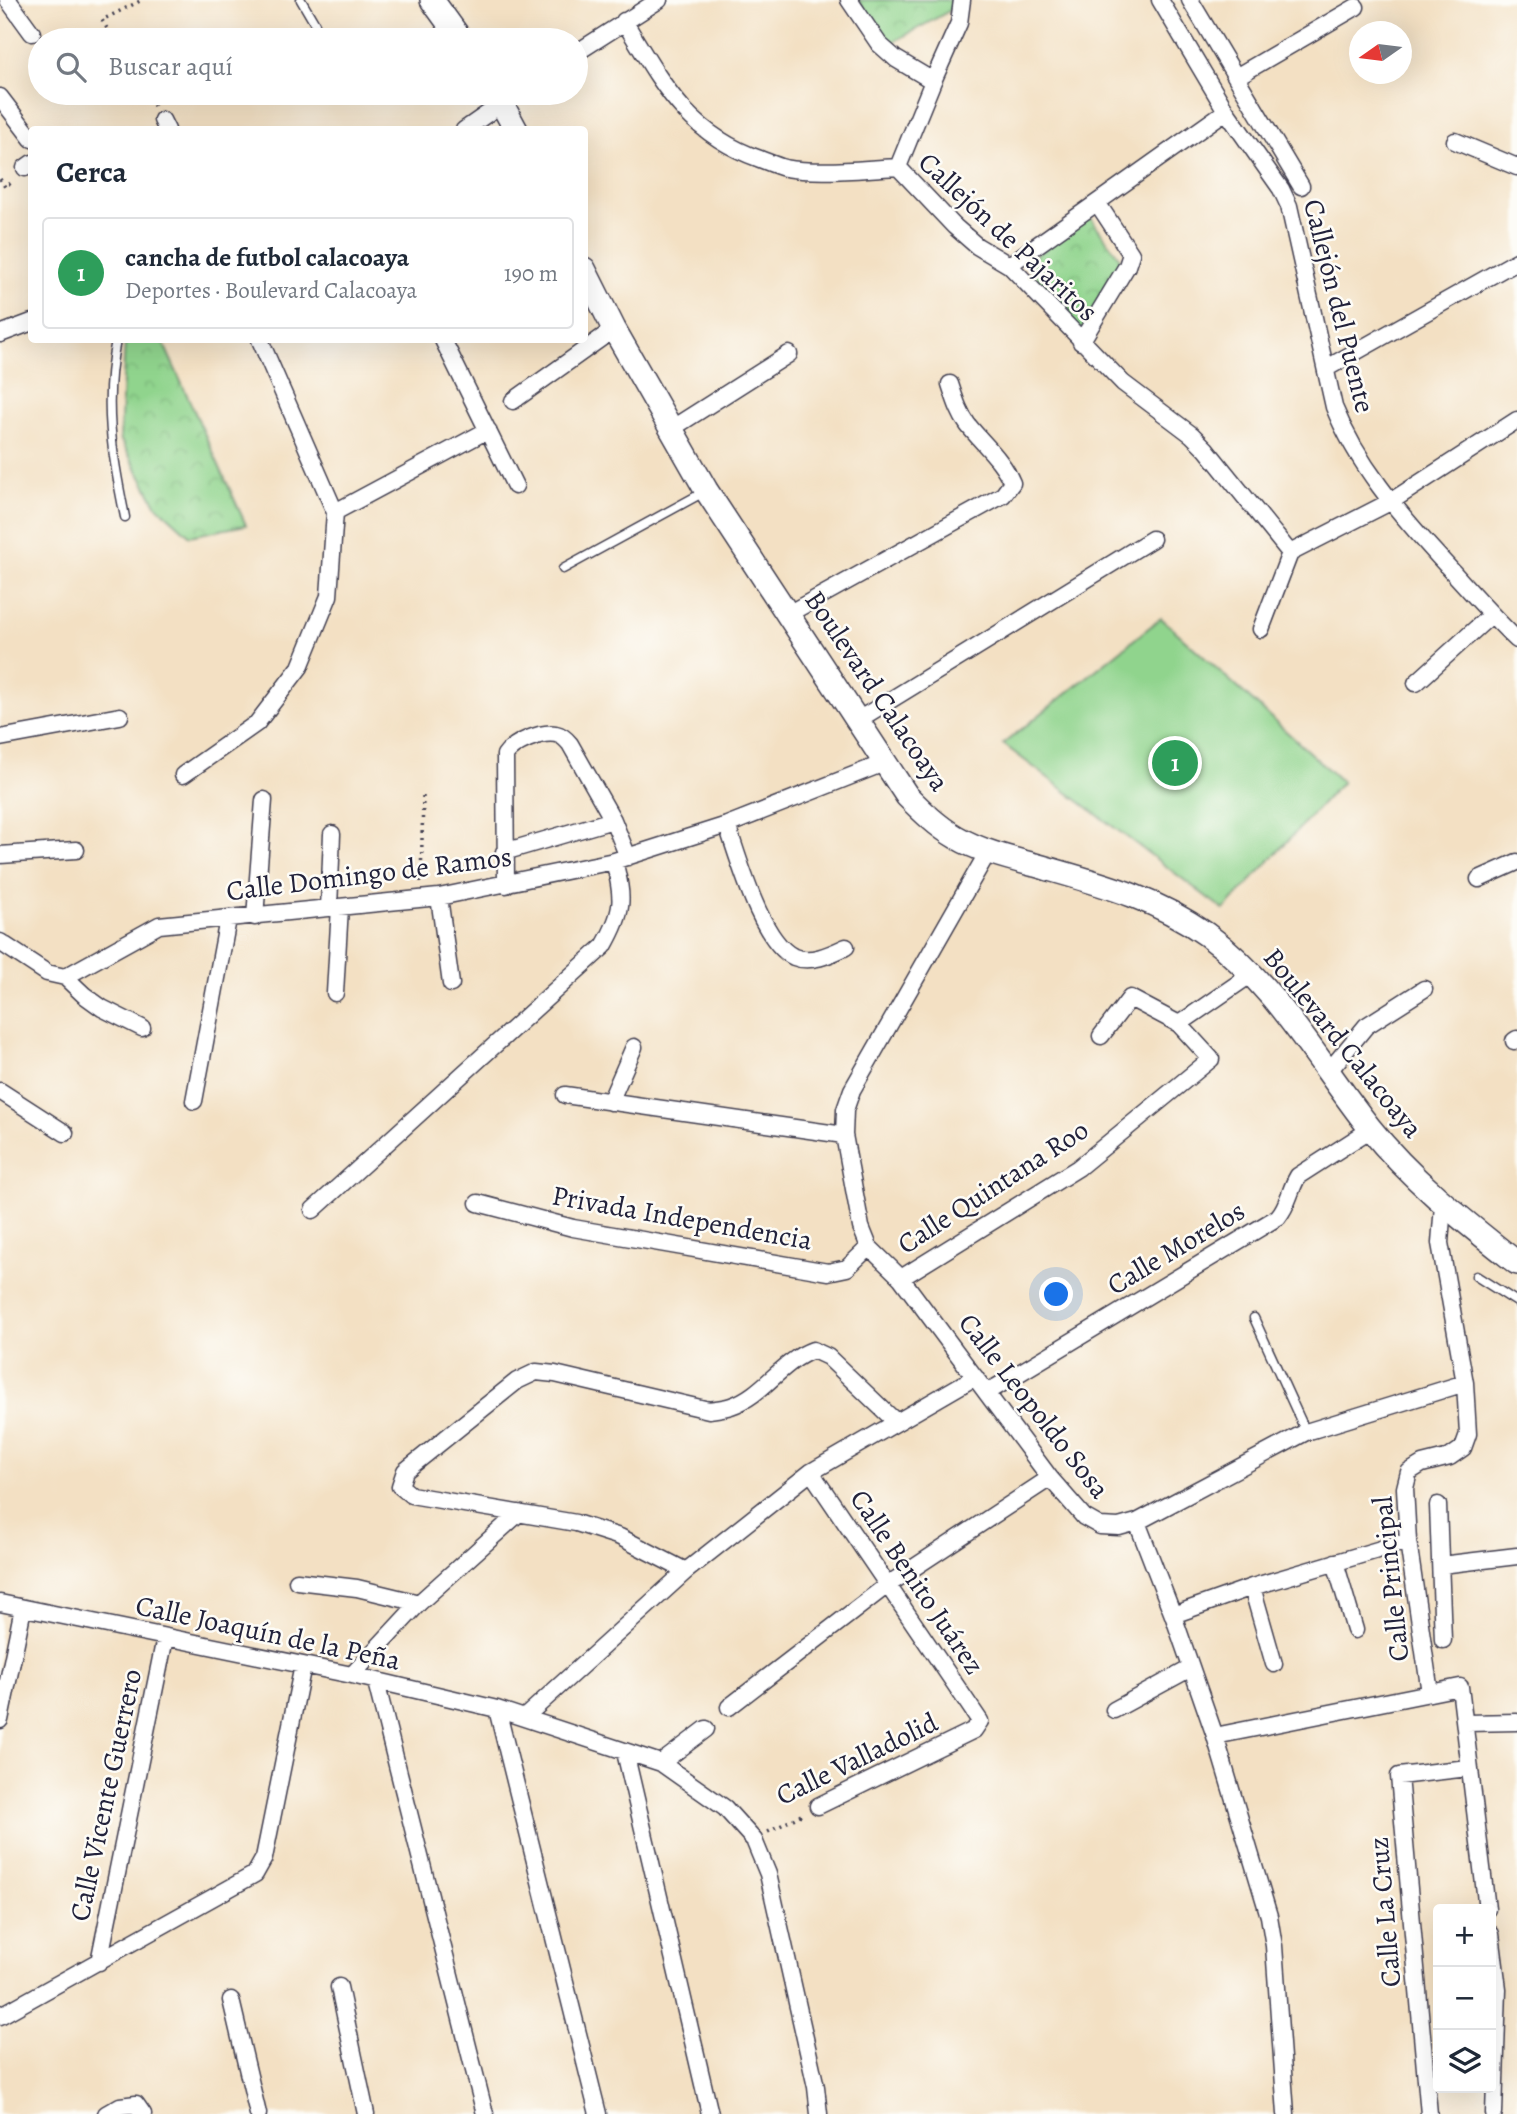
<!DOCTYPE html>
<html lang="es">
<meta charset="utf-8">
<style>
:root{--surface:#fff;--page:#f6f6f7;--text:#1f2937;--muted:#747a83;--line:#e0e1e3;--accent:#1f6fb2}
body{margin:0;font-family:Alegreya,serif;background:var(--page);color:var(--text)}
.controls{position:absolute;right:21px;bottom:21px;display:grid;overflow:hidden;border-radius:7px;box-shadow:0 7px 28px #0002}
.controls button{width:63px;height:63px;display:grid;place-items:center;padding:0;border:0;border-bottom:2px solid var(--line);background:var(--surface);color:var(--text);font:35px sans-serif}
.compass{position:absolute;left:1349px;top:21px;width:63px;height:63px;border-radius:50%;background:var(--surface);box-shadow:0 7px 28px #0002;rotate:256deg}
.you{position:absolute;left:1057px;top:1295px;width:24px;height:24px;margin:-18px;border:5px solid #fff;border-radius:50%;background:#1a73e8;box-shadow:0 0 0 10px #1a73e833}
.badge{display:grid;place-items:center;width:46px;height:46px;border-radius:50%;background:var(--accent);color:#fff;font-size:23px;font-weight:700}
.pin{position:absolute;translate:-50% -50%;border:4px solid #fff;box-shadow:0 2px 7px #0006}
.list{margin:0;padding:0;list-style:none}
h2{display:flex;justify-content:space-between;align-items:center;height:91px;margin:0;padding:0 28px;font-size:30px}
h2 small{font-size:23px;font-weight:400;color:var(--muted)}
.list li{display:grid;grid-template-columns:46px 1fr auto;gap:21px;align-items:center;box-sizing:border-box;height:112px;margin:0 14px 14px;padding:0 14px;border:2px solid var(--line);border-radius:7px}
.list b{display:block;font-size:26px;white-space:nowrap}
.list p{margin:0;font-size:23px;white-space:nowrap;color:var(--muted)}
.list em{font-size:23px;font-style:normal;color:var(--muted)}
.icon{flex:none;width:38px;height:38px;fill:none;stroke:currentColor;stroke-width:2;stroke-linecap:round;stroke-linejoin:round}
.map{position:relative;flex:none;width:1517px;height:2114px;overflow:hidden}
.search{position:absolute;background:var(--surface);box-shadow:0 7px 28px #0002;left:28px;top:28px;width:560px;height:77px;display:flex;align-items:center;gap:18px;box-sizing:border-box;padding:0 24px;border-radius:38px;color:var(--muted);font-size:26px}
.panel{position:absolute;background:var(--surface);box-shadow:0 7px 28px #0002;left:28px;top:126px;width:560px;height:217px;border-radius:7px}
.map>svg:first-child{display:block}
</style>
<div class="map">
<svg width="1517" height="2114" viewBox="0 0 1517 2114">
<defs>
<pattern id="park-crowns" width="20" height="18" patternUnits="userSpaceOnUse" patternTransform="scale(1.75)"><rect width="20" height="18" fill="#90d48d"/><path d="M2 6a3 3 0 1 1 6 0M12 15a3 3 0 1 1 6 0" fill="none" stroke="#7cb67b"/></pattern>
</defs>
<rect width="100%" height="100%" fill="#fdfcf7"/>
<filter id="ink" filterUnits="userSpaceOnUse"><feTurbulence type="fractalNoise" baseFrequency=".0143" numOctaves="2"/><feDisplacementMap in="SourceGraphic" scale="14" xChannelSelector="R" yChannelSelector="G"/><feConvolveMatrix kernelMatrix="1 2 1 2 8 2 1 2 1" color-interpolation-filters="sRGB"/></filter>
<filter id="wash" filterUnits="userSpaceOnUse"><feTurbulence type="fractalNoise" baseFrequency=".00686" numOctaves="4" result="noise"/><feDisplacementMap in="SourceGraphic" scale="28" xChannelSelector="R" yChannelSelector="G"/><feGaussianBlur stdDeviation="1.57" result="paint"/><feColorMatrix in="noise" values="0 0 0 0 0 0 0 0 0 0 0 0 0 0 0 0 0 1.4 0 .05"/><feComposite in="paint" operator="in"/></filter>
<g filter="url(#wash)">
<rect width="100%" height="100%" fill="#f3e0c3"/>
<path fill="url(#park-crowns)" stroke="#597b64" stroke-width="2" d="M 858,0 L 956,0 L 958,6 L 888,45 Z
M 1090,217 L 1124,264 L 1081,332 L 1025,263 Z
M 125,340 L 162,340 L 246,525 L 190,536 L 157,506 L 120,439 Z"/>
<path fill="#90d48d" stroke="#597b64" stroke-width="2" d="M 1161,618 L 1342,782 L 1224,910 L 1003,744 Z"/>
</g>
<g filter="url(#ink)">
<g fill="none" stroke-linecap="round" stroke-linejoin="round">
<defs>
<path id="lane" d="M 301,0 L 315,24
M 116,340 C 103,404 112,454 125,517
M 563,569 L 704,492
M 1476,1276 L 1517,1302
M 1254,1318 L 1306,1432"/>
<path id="street" d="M 8,0 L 32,33
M 849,0 L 879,44 L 896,59 L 933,81 L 898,167
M 1160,0 L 1226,111 L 1281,189 L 1289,206 L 1334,407 C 1357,464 1398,512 1439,557 C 1465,585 1490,614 1517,640
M 1190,0 L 1301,186
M 624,21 C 662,83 686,133 760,159 C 768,162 777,166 785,168 C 818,174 864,169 898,167 L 954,226 L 977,246 L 1009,265 L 1123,383 L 1192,435 L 1206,449 L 1290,553
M 576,53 L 659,0
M 1236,77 L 1356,7
M 933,81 L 959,23 L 962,0
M 0,97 L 32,139
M 162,120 L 167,130
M 464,130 L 517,93
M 1455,141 L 1517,167
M 25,168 L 32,163
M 1009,265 L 1226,111
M 0,334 L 32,322
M 443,340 L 515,486
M 1081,342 L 1127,266 L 1131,254 L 1098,204
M 1327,368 L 1517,261
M 513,401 L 614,329
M 671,429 L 789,354
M 335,512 L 488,430
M 788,614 L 1003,495 L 1012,483 C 1003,460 983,444 968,425 C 959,413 955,399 950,384
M 1261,629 L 1290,553 L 1390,502 L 1517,420
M 1416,683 L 1491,615
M 858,720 L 1152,539
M 0,738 L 120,716
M 183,775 L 257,723 L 300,667 L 329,596 L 335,512 L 260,340
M 727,825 C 739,859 761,942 794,957 C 811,964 831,954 846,947
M 504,852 L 613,820
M 988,852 L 852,1090 L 845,1110 L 844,1135 L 861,1227 L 869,1247 L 901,1278 L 1050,1478 L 1084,1517 L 1100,1526 L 1119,1527 L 1137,1522 L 1306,1432 L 1465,1383
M 0,855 L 76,850
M 1479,879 L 1517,862
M 506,885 L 505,755 C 513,743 541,731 556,734 C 562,735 566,739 570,744 L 613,820 L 628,857
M 439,897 L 451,984
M 329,908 L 332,834
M 255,917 L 264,800
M 0,942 L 47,973 L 65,977 L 84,995 L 102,1008 L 142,1028
M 65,977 L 159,925 L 439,897 L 614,861 L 727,825 L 884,763
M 335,993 L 340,907
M 1179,1024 L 1253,973
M 1514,1041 L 1517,1039
M 1329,1071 L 1366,1026 L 1424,989
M 0,1091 L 65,1133
M 565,1095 L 844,1135
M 194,1101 L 228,919
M 610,1102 L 634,1047
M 478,1203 L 573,1228 L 828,1272 L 847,1268 L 869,1247
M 313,1210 L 604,946 C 624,911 624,899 614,861
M 901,1278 L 1078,1168 L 1211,1059 L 1179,1024 L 1130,998 L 1101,1036
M 988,1392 L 1278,1217 C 1289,1204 1289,1191 1298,1176 L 1371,1129
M 811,1472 L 980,1721 L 974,1730 L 818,1806
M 1438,1505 L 1443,1640
M 1137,1522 L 1173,1615 L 1215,1736 L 1269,1916 L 1274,1946 L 1286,2114
M 1335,1562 L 1355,1630
M 1441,1565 L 1517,1556
M 686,1571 L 620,1537 L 576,1523 L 411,1495 L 400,1486 L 405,1471 L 517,1381 L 536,1372 L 555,1374 L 709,1410 C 716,1409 725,1408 731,1406 C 764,1395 780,1362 813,1350 L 828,1357 L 896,1422
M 297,1581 L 357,1588 L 419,1603
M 1252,1587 L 1274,1664
M 0,1603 L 352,1675 L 497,1709 L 661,1763 L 725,1808 L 754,1840 L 768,1874 L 816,2087 L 819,2114
M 1173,1615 L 1252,1587 L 1408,1541
M 352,1675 L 419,1603 L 519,1513
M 376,1682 L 485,2114
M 1430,1693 L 1408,1541 L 1405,1488 L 1409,1472 L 1422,1464 L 1450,1457 L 1463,1448 L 1468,1434 L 1465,1383 L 1440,1243 L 1443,1205
M 729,1707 L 886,1586 L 1050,1478
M 497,1709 L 598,2114
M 1114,1710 L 1191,1668
M 525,1717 L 686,1571 L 811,1472 L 975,1377
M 0,1720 L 23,1608
M 1466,1723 L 1517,1722
M 1215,1736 L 1460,1687 L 1487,1909
M 625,1752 L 710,2114
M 661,1763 L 706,1729
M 1491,1934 L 1498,1989 L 1494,2114
M 99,1962 L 165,1638
M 339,1987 L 366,2114
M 231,2000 L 258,2114
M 0,2016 L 255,1874 L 264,1858 L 303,1665
M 106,2114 L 120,2106 L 136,2104 L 143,2114
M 1429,2114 L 1399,1776 L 1468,1768"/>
<path id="secondary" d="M 432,0 L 461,40
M 496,93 L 516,130
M 584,269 L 614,329 L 706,490 L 907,796 C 922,811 937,826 956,837 C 980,851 1008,858 1035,865 C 1097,883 1152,896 1206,934 C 1275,984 1317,1061 1369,1127 C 1411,1180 1465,1222 1517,1263"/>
</defs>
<use href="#lane" stroke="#413e4f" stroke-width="11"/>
<use href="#street" stroke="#413e4f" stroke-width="19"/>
<use href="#secondary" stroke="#413e4f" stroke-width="26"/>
<path stroke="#413e4f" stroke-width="3.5" stroke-dasharray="2 5" stroke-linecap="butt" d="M 114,40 L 102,20 L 142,0
M 146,93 L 154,106
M 0,179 L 5,187 L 14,181
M 421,882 L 423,796
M 768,1832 L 805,1813"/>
<use href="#lane" stroke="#fff" stroke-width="8"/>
<use href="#street" stroke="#fff" stroke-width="16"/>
<use href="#secondary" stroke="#fff" stroke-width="23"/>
</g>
</g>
<g text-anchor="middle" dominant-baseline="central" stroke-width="5" stroke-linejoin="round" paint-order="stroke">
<g font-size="28" fill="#22223b" stroke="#fdfcf7">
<text transform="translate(1008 237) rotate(43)">Callejón de Pajaritos</text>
<text transform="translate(1339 306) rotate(76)">Callejón del Puente</text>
<text transform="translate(877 691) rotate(56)">Boulevard Calacoaya</text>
<text transform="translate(369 874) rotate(-7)">Calle Domingo de Ramos</text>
<text transform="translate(1343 1043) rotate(51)">Boulevard Calacoaya</text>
<text transform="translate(993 1187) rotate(-33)">Calle Quintana Roo</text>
<text transform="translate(682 1218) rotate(10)">Privada Independencia</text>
<text transform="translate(1176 1248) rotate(-31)">Calle Morelos</text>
<text transform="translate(1034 1406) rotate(52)">Calle Leopoldo Sosa</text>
<text transform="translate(1391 1579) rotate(-96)">Calle Principal</text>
<text transform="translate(917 1582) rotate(56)">Calle Benito Juárez</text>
<text transform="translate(268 1633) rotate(12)">Calle Joaquín de la Peña</text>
<text transform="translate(857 1759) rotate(-26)">Calle Valladolid</text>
<text transform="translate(106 1795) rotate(-78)">Calle Vicente Guerrero</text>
<text transform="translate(1385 1912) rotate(-95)">Calle La Cruz</text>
</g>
</g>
</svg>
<div class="controls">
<button>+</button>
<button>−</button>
<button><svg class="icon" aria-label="layers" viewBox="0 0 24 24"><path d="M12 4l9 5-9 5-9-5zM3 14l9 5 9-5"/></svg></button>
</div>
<svg class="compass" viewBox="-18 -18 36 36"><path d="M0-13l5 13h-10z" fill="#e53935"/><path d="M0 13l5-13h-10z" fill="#747a83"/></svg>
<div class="you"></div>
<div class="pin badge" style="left:1175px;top:763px;background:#2e9e5b">1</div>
<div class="search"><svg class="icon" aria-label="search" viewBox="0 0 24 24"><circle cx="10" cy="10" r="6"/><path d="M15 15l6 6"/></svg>Buscar aquí</div>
<section class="panel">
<h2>Cerca<small></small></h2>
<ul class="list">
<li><span class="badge" style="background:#2e9e5b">1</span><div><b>cancha de futbol calacoaya</b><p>Deportes · Boulevard Calacoaya</p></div><em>190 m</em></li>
</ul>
</section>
</div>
